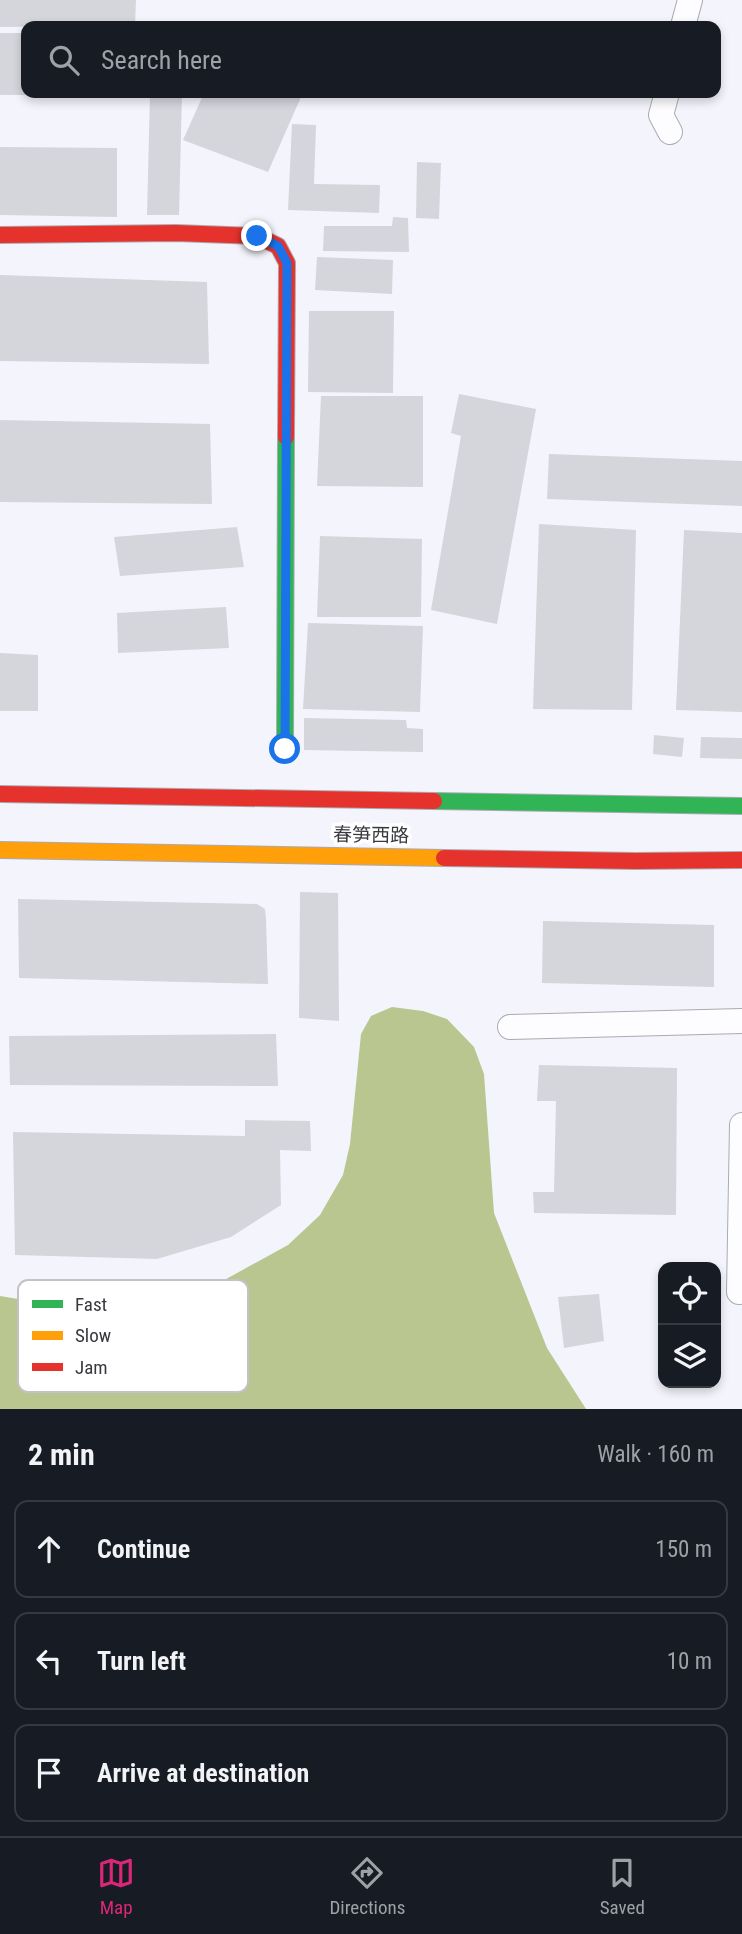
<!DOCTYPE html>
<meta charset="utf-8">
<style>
:root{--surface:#171b24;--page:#20242c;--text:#f1f3f6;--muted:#9ea1a6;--line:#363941;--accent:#db2777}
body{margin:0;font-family:"Roboto Condensed","Noto Sans SC",sans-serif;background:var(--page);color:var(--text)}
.controls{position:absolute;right:21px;bottom:21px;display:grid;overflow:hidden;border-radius:14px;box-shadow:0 4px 10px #0003}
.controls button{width:63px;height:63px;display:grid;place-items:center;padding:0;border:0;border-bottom:2px solid var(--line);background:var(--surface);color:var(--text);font:35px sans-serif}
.stop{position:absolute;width:21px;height:21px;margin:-16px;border:5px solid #1a73e8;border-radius:50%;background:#fff}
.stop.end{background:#1a73e8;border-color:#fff;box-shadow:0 2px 7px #0008}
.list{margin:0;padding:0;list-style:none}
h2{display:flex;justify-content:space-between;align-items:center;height:91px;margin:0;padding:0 28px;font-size:30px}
h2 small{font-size:23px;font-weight:400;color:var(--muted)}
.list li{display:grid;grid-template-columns:46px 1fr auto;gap:21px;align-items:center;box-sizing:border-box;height:98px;margin:0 14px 14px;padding:0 14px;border:2px solid var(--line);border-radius:14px}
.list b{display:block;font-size:26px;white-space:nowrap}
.list em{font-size:23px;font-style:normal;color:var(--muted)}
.icon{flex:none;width:38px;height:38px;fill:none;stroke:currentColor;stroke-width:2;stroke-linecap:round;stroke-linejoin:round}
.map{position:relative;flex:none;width:742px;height:1409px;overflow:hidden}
.search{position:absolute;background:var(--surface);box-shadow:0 4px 10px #0003;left:21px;right:21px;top:21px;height:77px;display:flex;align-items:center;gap:18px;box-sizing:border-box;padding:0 24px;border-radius:14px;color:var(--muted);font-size:26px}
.sheet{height:427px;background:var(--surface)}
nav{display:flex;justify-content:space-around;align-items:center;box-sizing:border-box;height:98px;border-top:2px solid var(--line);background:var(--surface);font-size:19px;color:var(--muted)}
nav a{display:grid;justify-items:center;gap:4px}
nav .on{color:var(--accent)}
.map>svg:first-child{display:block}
</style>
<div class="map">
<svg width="742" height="1409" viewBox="0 0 742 1409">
<rect width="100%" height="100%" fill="#f4f4fc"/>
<path fill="#bac690" d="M 392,1007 L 423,1011 L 447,1019 L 474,1047 L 484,1074 L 494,1213 L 547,1348 L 586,1409 L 0,1409 L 0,1296 L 36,1302 L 111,1308 L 164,1305 L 197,1295 L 288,1245 L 320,1215 L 343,1175 L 350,1144 L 361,1034 L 371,1016 Z"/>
<path fill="#d5d5dc" d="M 0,0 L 136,0 L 135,26 L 0,27 Z
M 0,33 L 26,33 L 26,95 L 0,95 Z
M 26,93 L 121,93 L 121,97 L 26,95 Z
M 150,93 L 182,93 L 179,215 L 147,215 Z
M 204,93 L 294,93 L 301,97 L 268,172 L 183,140 Z
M 292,124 L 316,125 L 314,184 L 380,185 L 379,213 L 288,210 Z
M 0,147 L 117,148 L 117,217 L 0,215 Z
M 417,162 L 441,163 L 439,219 L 416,218 Z
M 393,217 L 408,218 L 409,252 L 323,251 L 324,226 L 392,226 Z
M 317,257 L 393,260 L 392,294 L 315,290 Z
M 0,275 L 207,282 L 209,364 L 0,361 Z
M 309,311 L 394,311 L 393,393 L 308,392 Z
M 459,394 L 536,409 L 497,624 L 431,610 L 461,436 L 451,433 Z
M 321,396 L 423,396 L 423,487 L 317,486 Z
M 0,420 L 210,424 L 212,504 L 0,502 Z
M 549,454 L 742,461 L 742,506 L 547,499 Z
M 539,524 L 636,530 L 632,710 L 533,709 Z
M 237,527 L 244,567 L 120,576 L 114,537 Z
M 684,530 L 742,533 L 742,712 L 676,710 Z
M 320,536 L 422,539 L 421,617 L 317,617 Z
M 226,607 L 229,648 L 118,653 L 117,613 Z
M 308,623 L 423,626 L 420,712 L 303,709 Z
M 0,653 L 38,655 L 38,711 L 0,711 Z
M 304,718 L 406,720 L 407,728 L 423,729 L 423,752 L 304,750 Z
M 654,735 L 684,738 L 682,757 L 653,754 Z
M 701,737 L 742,738 L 742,759 L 700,758 Z
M 300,892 L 338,893 L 339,1021 L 299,1018 Z
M 18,899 L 257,904 L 265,909 L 266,919 L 268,984 L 19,978 Z
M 543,921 L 714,925 L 714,987 L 542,983 Z
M 276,1034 L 278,1086 L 10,1085 L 9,1036 Z
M 539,1065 L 677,1068 L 676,1215 L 534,1213 L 533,1192 L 554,1192 L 556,1101 L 537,1101 Z
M 245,1120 L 310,1121 L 311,1151 L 280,1150 L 281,1205 L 231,1237 L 157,1259 L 15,1255 L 13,1132 L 245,1136 Z
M 599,1294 L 604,1341 L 564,1348 L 558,1297 Z"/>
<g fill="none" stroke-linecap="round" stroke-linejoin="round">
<defs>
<path id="street" d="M 683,26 L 690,0
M 667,93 L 661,115 L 670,132
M 510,1027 L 742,1021
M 739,1292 L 742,1125"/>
<path id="fast" d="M 285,749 L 286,437
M 434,801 L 742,806"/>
<path id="slow" d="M 0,850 L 444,858"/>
<path id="jam" d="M 0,235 L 176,233 L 257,236 L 278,246 L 287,263 L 286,437
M 0,794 L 434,801
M 444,858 L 636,861 L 742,860"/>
</defs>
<use href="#street" stroke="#aaaab1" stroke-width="26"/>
<use href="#fast" stroke="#aaaab1" stroke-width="18"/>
<use href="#slow" stroke="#aaaab1" stroke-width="18"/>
<use href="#jam" stroke="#aaaab1" stroke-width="18"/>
<use href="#street" stroke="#fdfdff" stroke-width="24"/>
<use href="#fast" stroke="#30b455" stroke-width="16"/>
<use href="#slow" stroke="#ff9f0a" stroke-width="16"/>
<use href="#jam" stroke="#e5322d" stroke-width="16"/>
</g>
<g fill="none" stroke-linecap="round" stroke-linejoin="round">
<path stroke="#1a73e8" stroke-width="9" d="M 257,236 L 278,246 L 287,263 L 285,749"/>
</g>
<g text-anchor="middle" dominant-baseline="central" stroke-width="7" stroke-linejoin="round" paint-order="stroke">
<g font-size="19" fill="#38383f" stroke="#fff">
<text transform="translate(371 835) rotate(1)">春笋西路</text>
</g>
</g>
<rect x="18" y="1280" width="230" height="112" rx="10" fill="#fff" stroke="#c3c3c5" stroke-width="2"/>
<rect x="32" y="1300" width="31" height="8" fill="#30b455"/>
<rect x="32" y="1331" width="31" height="9" fill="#ff9f0a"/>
<rect x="32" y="1363" width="31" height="8" fill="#e5322d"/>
<g font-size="19" fill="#38383f">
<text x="75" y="1311">Fast</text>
<text x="75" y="1342">Slow</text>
<text x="75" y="1374">Jam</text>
</g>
</svg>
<div class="controls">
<button><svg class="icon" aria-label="locate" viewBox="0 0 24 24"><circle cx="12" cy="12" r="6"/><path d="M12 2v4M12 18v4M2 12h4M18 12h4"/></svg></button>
<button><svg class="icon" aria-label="layers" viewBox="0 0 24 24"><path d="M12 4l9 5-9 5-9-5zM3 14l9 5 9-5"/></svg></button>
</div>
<div class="stop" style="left:285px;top:749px"></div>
<div class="stop end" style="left:257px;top:236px"></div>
<div class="search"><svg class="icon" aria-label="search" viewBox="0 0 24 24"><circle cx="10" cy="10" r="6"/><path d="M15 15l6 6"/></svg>Search here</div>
</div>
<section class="sheet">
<h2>2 min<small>Walk · 160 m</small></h2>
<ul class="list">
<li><svg class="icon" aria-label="ahead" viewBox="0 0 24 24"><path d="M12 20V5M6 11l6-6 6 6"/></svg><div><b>Continue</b></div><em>150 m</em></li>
<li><svg class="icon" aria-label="left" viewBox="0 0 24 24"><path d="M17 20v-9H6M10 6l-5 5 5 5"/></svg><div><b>Turn left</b></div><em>10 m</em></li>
<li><svg class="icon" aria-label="arrive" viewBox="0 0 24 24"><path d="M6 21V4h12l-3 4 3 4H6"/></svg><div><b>Arrive at destination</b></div></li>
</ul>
</section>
<nav>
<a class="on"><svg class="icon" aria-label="map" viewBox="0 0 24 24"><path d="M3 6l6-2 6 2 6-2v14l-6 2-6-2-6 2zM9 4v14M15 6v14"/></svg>Map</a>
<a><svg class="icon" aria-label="directions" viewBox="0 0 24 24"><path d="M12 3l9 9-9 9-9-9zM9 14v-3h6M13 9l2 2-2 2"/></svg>Directions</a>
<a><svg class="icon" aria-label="saved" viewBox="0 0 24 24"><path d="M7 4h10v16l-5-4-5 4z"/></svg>Saved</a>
</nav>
